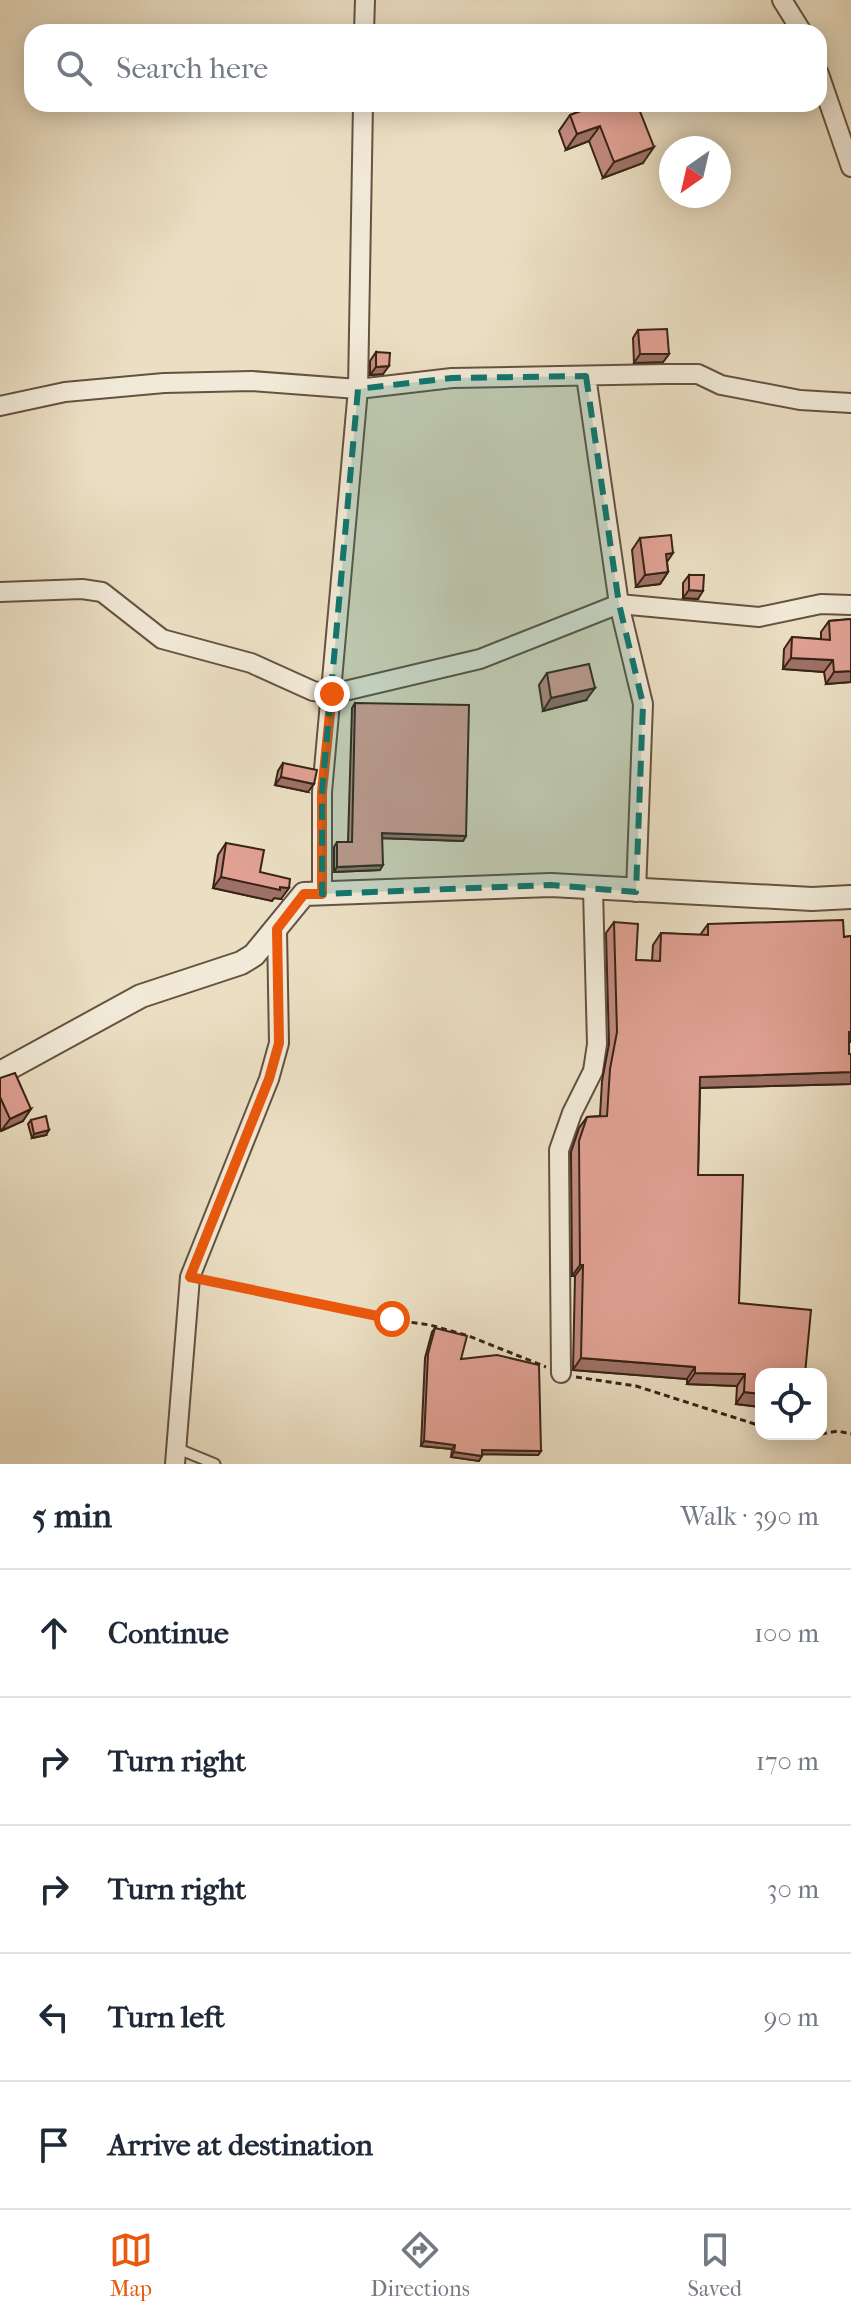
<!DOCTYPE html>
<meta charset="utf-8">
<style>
:root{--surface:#fff;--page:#f6f6f7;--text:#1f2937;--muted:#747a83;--line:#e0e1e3;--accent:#ea580c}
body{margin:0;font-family:"IM FELL French Canon",serif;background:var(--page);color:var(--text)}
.controls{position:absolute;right:24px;bottom:24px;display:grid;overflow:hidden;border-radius:16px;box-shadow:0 4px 20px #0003}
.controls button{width:72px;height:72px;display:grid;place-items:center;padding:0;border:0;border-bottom:2px solid var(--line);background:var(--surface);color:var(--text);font:40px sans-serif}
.compass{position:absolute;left:659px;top:136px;width:72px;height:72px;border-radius:50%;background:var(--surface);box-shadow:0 4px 20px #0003;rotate:214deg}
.stop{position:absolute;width:24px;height:24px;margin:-18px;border:6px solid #ea580c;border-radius:50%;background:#fff}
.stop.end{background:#ea580c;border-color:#fff;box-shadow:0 2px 8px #0008}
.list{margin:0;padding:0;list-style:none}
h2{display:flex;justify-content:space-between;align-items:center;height:104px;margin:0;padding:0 32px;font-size:34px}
h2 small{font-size:26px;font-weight:400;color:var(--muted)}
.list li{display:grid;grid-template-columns:52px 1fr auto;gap:24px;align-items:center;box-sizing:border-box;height:128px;padding:0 32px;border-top:2px solid var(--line)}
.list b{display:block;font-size:30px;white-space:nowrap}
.list em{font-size:26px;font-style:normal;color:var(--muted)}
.icon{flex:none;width:44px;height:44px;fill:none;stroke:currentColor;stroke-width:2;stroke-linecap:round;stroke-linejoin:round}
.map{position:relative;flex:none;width:851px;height:1464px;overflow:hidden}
.search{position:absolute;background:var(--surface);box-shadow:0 4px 20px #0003;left:24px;right:24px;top:24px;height:88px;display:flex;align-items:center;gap:20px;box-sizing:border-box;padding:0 28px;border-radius:24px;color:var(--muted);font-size:30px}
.sheet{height:744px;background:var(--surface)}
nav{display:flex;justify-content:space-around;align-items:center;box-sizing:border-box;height:112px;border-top:2px solid var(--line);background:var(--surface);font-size:22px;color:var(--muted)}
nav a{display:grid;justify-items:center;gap:4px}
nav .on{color:var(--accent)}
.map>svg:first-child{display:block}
</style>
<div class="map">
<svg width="851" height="1464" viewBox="0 0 851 1464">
<rect width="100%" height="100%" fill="#ebdfc3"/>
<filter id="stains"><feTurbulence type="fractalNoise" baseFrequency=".0025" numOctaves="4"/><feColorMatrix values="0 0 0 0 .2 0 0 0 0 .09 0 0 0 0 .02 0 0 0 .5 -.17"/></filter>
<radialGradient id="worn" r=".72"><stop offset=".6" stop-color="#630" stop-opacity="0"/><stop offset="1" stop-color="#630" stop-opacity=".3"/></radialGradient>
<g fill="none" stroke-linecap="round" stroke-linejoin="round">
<defs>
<path id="service" d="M 176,1448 L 215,1464"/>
<path id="minor" d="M 782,0 L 802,32
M 364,32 L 365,0
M 819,74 L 851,167
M 586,376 L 619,604 L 643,704 L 636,892
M 0,406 L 65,392 L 164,383 L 252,381 L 358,389 L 452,378 L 664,374 L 698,374 L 721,385 L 800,400 L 851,403
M 0,592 L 82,589 L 102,592 L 162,639 L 251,663 L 313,691 L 332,694 L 480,659 L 619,604 L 759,617 L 821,604 L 851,605
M 322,894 L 322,792 L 358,389 L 363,104
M 561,1373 L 559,1150 L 572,1113 L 593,1071 L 597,1044 L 593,889
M 175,1464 L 190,1277 L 269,1079 L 279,1043 L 277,929"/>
<path id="tertiary" d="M 0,1073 L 141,996 L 241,963 L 254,955 L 304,894 L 551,885 L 812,899 L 851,897"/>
</defs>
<use href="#service" stroke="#655240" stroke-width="13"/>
<use href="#minor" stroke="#655240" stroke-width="22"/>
<use href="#tertiary" stroke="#655240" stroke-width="26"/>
<path stroke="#382315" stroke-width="3" stroke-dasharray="6 4" stroke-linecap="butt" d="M 206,1280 L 360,1315 L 430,1325 L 469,1336 L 546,1367
M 576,1377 L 636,1386 L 761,1426
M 795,1434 L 820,1434
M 821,1434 L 838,1431 L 851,1434"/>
<use href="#service" stroke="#f2ead8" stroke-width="9"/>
<use href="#minor" stroke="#f2ead8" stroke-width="18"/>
<use href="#tertiary" stroke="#f2ead8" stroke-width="22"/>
</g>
<path fill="#c18a7e" stroke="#382315" stroke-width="2" d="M 600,104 L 643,163 L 603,178 L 589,141 L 566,150 L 559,131 L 570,115 Z
M 638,330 L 669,354 L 663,362 L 634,363 L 633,338 Z
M 376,352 L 383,374 L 370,375 L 370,361 Z
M 640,538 L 667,562 L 668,572 L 660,584 L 636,587 L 632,550 Z
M 689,575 L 698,599 L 683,598 L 683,583 Z
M 851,619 L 851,682 L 826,684 L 824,672 L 783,669 L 784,649 L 792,637 L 821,639 L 821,632 L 829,621 Z
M 547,673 L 586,700 L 543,711 L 539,685 Z
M 355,703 L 466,836 L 463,841 L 382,838 L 380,870 L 334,872 L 334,847 L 337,842 L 348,842 L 352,708 Z
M 283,763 L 308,792 L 275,785 L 278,771 Z
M 226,843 L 260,872 L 281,899 L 274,898 L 272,901 L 213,888 L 218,855 Z
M 614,922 L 636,960 L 652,961 L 653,945 L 661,933 L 700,935 L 708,924 L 844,937 L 851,936 L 851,1042 L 849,1042 L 849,1054 L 851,1054 L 851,1084 L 700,1088 L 698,1175 L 761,1374 L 761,1407 L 736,1404 L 737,1386 L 687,1384 L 687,1379 L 573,1370 L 575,1276 L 572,1276 L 571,1152 L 579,1128 L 587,1117 L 600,1116 L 602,1081 L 609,1044 L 606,933 Z
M 0,1078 L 23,1121 L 1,1131 L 0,1128 Z
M 31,1120 L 46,1135 L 32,1138 L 28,1124 Z
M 435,1328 L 541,1451 L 538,1455 L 482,1454 L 479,1461 L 451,1457 L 452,1449 L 421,1446 L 425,1358 L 432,1332 Z"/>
<path fill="#9d7167" stroke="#382315" stroke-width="2" d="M 600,126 L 589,141 L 566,150 L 577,134 Z
M 654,147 L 643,163 L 603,178 L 614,162 Z
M 640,354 L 669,354 L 663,362 L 634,363 Z
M 389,366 L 383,374 L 370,375 L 376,367 Z
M 673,553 L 665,565 L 666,554 Z
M 668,572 L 660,584 L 636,587 L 645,575 Z
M 689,590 L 703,591 L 698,599 L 683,598 Z
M 791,658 L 833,660 L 824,672 L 783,669 Z
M 851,671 L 851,682 L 826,684 L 834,672 Z
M 595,688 L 586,700 L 543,711 L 551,698 Z
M 281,777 L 314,784 L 308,792 L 275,785 Z
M 382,833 L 466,836 L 463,841 L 378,838 Z
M 383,865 L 380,870 L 334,872 L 337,867 Z
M 221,877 L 280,887 L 289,888 L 281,899 L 274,898 L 272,901 L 213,888 Z
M 851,1072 L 851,1084 L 692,1088 L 700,1077 Z
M 31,1109 L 23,1121 L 1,1131 L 10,1119 Z
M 49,1130 L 46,1135 L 32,1138 L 34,1134 Z
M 580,1265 L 583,1265 L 575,1276 L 572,1276 Z
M 581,1358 L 695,1367 L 687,1379 L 573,1370 Z
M 695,1373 L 745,1374 L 737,1386 L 687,1384 Z
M 744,1392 L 761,1394 L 761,1407 L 736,1404 Z
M 424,1441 L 455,1445 L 452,1449 L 421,1446 Z
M 482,1450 L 541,1451 L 538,1455 L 479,1454 Z
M 454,1452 L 482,1456 L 479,1461 L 451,1457 Z"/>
<path fill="#e0a193" stroke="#382315" stroke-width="2" d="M 600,104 L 637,104 L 654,147 L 614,162 L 600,126 L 577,134 L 570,115 Z
M 667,329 L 669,354 L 640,354 L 638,330 Z
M 376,352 L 390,353 L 389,366 L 376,367 Z
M 671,535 L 673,553 L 666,554 L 668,572 L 645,575 L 640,538 Z
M 689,575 L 704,575 L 703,591 L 689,590 Z
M 851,619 L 851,671 L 834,672 L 833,660 L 791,658 L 792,637 L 830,640 L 829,621 Z
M 589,664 L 595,688 L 551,698 L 547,673 Z
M 355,703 L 469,705 L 466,836 L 382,833 L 383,865 L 337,867 L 337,842 L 352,842 Z
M 283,763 L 317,770 L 314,784 L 281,777 Z
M 226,843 L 264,850 L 260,872 L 290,879 L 289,888 L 280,887 L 280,890 L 221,877 Z
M 843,920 L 844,937 L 851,936 L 851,1032 L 849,1032 L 849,1054 L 851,1054 L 851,1072 L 700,1077 L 698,1175 L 743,1175 L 739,1303 L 811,1310 L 805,1374 L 761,1374 L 761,1394 L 744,1392 L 745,1374 L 695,1373 L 695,1367 L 581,1358 L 583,1265 L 580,1265 L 579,1141 L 587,1117 L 607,1116 L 610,1069 L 617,1032 L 614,922 L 638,924 L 636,960 L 660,961 L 661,933 L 708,935 L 708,924 Z
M 15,1073 L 31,1109 L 10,1119 L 0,1097 L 0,1078 Z
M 46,1116 L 49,1130 L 34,1134 L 31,1120 Z
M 435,1328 L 467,1336 L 461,1359 L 497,1355 L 539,1365 L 541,1451 L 482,1450 L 482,1456 L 454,1452 L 455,1445 L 424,1441 L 428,1354 Z"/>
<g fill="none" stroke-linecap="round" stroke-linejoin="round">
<path stroke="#ea580c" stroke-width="10" d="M 332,694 L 322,792 L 322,894 L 304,894 L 277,929 L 279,1043 L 269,1079 L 190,1277 L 392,1319"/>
</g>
<path fill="#0f766e" fill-opacity="0.2" stroke="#0f766e" stroke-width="6" stroke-dasharray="16 10" stroke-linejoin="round" d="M 586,376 L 619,604 L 643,704 L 636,892 L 551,885 L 322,894 L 322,792 L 358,389 L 452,378 Z"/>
<rect width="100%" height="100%" filter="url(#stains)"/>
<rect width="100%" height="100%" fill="url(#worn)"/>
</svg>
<div class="controls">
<button><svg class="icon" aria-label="locate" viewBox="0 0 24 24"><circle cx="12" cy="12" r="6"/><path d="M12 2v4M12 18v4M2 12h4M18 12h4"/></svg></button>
</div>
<svg class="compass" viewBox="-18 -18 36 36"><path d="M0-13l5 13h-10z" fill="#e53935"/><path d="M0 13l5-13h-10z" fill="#747a83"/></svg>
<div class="stop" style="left:392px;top:1319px"></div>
<div class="stop end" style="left:332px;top:694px"></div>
<div class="search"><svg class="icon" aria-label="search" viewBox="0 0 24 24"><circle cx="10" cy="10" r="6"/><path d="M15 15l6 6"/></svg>Search here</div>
</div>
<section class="sheet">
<h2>5 min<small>Walk · 390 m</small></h2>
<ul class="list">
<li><svg class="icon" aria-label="ahead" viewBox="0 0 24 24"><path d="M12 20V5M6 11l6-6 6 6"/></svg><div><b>Continue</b></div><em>100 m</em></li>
<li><svg class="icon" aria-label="right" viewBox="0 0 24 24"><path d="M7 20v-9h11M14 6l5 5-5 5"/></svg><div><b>Turn right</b></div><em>170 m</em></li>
<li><svg class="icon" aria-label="right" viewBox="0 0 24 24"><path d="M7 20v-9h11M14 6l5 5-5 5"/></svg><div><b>Turn right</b></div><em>30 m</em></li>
<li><svg class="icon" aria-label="left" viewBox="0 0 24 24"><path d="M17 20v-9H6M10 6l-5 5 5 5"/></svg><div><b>Turn left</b></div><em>90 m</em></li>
<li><svg class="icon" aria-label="arrive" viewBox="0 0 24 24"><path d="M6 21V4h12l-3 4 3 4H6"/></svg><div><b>Arrive at destination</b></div></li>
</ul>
</section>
<nav>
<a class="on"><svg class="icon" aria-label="map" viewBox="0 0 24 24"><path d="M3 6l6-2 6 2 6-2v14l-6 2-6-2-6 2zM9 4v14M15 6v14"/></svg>Map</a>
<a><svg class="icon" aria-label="directions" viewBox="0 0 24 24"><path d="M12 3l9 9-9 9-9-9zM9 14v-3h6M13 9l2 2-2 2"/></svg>Directions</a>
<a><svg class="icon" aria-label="saved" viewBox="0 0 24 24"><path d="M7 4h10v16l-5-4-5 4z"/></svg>Saved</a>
</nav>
